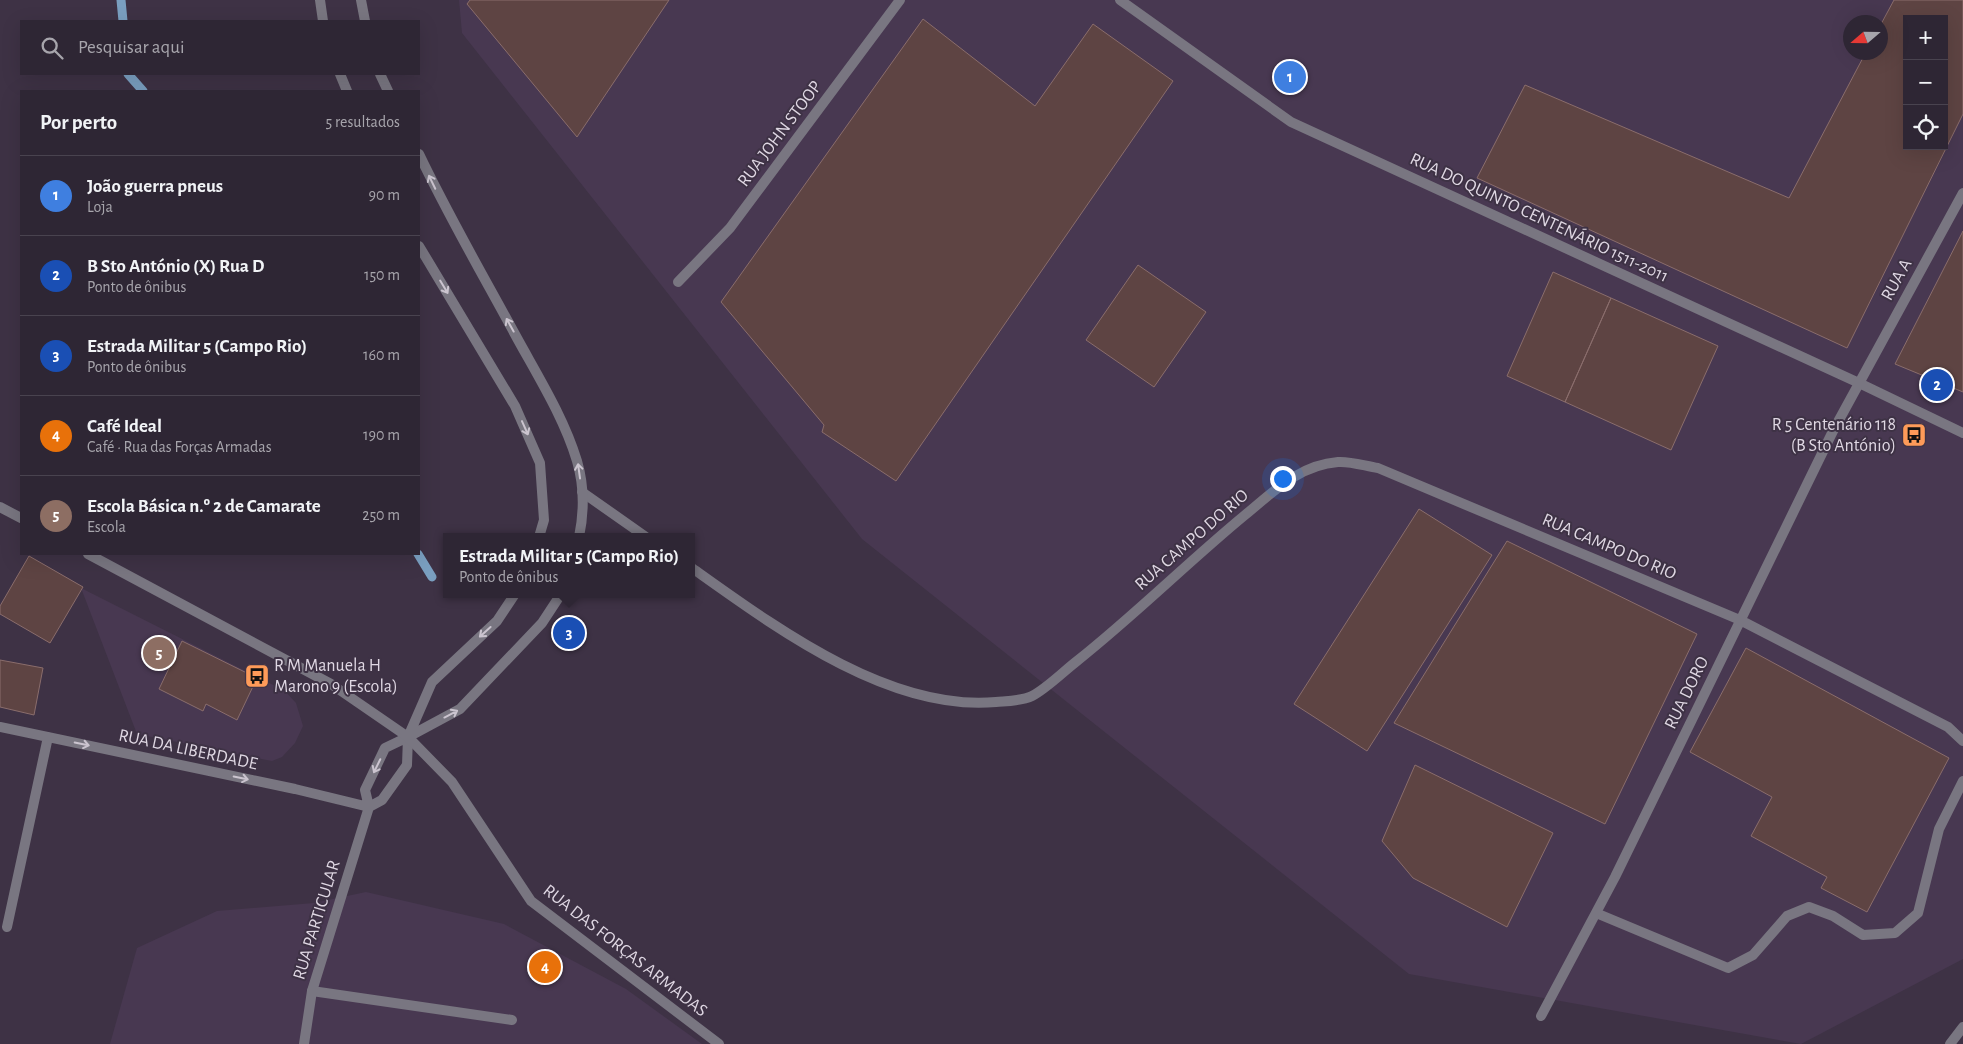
<!DOCTYPE html>
<html lang="pt">
<meta charset="utf-8">
<style>
:root{--surface:#2e2634;--page:#362e3c;--text:#f1f3f6;--muted:#a7a5ac;--line:#49434f;--accent:#bca0f2}
body{margin:0;font-family:"Alegreya Sans",sans-serif;background:var(--page);color:var(--text)}
.controls{position:absolute;right:15px;top:15px;display:grid;overflow:hidden;border-radius:0px;box-shadow:0 5px 20px #0002}
.controls button{width:45px;height:45px;display:grid;place-items:center;padding:0;border:0;border-bottom:1px solid var(--line);background:var(--surface);color:var(--text);font:25px sans-serif}
.compass{position:absolute;left:1843px;top:15px;width:45px;height:45px;border-radius:50%;background:var(--surface);box-shadow:0 5px 20px #0002;rotate:250deg}
.you{position:absolute;left:1282px;top:478px;width:18px;height:18px;margin:-12px;border:4px solid #fff;border-radius:50%;background:#1a73e8;box-shadow:0 0 0 8px #1a73e833}
.badge{display:grid;place-items:center;width:32px;height:32px;border-radius:50%;background:var(--accent);color:#fff;font-size:16px;font-weight:700}
.pin{position:absolute;translate:-50% -50%;border:2px solid #fff;box-shadow:0 1px 5px #0006}
.popup{position:absolute;left:443px;top:533px;width:252px;height:65px;box-sizing:border-box;display:grid;place-content:center;border-radius:0px;background:var(--surface);filter:drop-shadow(0 1px 4px #0005);font-size:16px;white-space:nowrap;color:var(--muted)}
.popup b{font-size:19px;color:var(--text)}
.popup::after{content:'';position:absolute;left:50%;top:100%;margin-left:-10px;border:10px solid transparent;border-top-color:var(--surface)}
.list{margin:0;padding:0;list-style:none}
h2{display:flex;justify-content:space-between;align-items:center;height:65px;margin:0;padding:0 20px;font-size:21px}
h2 small{font-size:16px;font-weight:400;color:var(--muted)}
.list li{display:grid;grid-template-columns:32px 1fr auto;gap:15px;align-items:center;box-sizing:border-box;height:80px;padding:0 20px;border-top:1px solid var(--line)}
.list b{display:block;font-size:19px;white-space:nowrap}
.list p{margin:0;font-size:16px;white-space:nowrap;color:var(--muted)}
.list em{font-size:16px;font-style:normal;color:var(--muted)}
.icon{flex:none;width:28px;height:28px;fill:none;stroke:currentColor;stroke-width:2;stroke-linecap:round;stroke-linejoin:round}
.map{position:relative;flex:none;width:1963px;height:1044px;overflow:hidden}
.search{position:absolute;background:var(--surface);box-shadow:0 5px 20px #0002;left:20px;top:20px;width:400px;height:55px;display:flex;align-items:center;gap:12px;box-sizing:border-box;padding:0 18px;border-radius:0px;color:var(--muted);font-size:19px}
.panel{position:absolute;background:var(--surface);box-shadow:0 5px 20px #0002;left:20px;top:90px;width:400px;height:465px;border-radius:0px}
.map>svg:first-child{display:block}
</style>
<div class="map">
<svg width="1963" height="1044" viewBox="0 0 1963 1044">
<rect width="100%" height="100%" fill="#3e3245"/>
<path fill="#483851" fill-rule="evenodd" d="M 459,0 L 1963,0 L 1963,959 L 1801,1044 L 1409,974 L 862,539 L 462,33 ZM 1907,19 L 1944,19 L 1944,146 L 1907,146 ZM 1850,22 L 1880,22 L 1880,52 L 1850,52 Z
M 81,588 L 285,691 L 296,703 L 303,726 L 295,743 L 282,757 L 272,761 L 137,734 Z
M 366,892 L 504,924 L 626,989 L 702,1044 L 110,1044 L 137,948 L 217,911 L 314,903 Z"/>
<g fill="none" stroke-linecap="round" stroke-linejoin="round">
<path stroke="#7a9fc0" stroke-width="9" d="M 121,0 L 123,21
M 128,74 L 143,91
M 418,554 L 432,577"/>
</g>
<path fill="#5e4443" stroke="#8a6d6c" fill-rule="evenodd" d="M 470,0 L 669,0 L 577,137 L 467,4 Z
M 1894,0 L 1963,0 L 1963,114 L 1847,348 L 1477,178 L 1525,85 L 1789,198 L 1866,52 L 1880,52 L 1880,26 ZM 1907,19 L 1944,19 L 1944,146 L 1907,146 Z
M 923,19 L 1035,106 L 1093,24 L 1173,81 L 896,481 L 822,432 L 824,425 L 721,302 Z
M 1963,231 L 1963,392 L 1895,364 Z
M 1138,265 L 1206,312 L 1154,387 L 1086,340 Z
M 1553,272 L 1611,298 L 1565,402 L 1507,376 Z
M 1611,298 L 1718,346 L 1671,450 L 1565,402 Z
M 1419,509 L 1492,555 L 1367,751 L 1294,704 Z
M 1507,541 L 1697,634 L 1605,824 L 1394,723 Z
M 29,556 L 83,587 L 50,643 L 0,614 L 0,606 Z
M 182,641 L 257,678 L 237,720 L 206,704 L 203,711 L 159,689 Z
M 1746,648 L 1949,758 L 1867,912 L 1821,888 L 1827,877 L 1751,836 L 1772,797 L 1690,752 Z
M 0,660 L 43,668 L 34,715 L 0,707 Z
M 1415,765 L 1553,833 L 1507,927 L 1413,878 L 1382,841 Z"/>
<g fill="none" stroke-linecap="round" stroke-linejoin="round">
<path stroke="#797681" stroke-width="10" d="M 1120,0 L 1291,122 L 1859,383 L 1963,433
M 678,282 L 730,228 L 900,0
M 582,492 L 646,537
M 692,568 C 775,627 889,712 996,702 C 1007,701 1022,701 1032,696 C 1046,689 1064,671 1077,661 C 1135,615 1188,562 1245,515 C 1273,492 1299,465 1338,462 C 1350,461 1365,466 1378,468 L 1740,620 L 1948,727 L 1963,741
M 1596,913 L 1728,968 L 1753,955 L 1787,916 L 1809,907 L 1833,916 L 1863,935 L 1895,933 L 1918,913 L 1939,829 L 1963,781
M 312,991 L 512,1020
M 1541,1016 L 1615,877 L 1833,431 L 1963,193"/>
<path stroke="#797681" stroke-width="10" d="M 0,727 L 295,789 L 369,807
M 7,927 L 48,737
M 304,1044 L 312,991 L 369,807 L 365,790 L 385,748 L 408,737 L 407,765 L 382,800 L 369,807
M 1950,1044 L 1963,1027"/>
<path stroke="#797681" stroke-width="10" d="M 320,0 L 323,21
M 361,0 L 365,21
M 340,74 L 347,91
M 380,74 L 388,91
M 419,154 C 449,217 484,277 517,338 C 539,378 564,418 577,461 C 584,485 584,513 579,537
M 419,246 L 515,406 L 540,463 L 544,520 L 539,537
M 0,507 L 21,518
M 88,554 L 331,684 L 408,737 L 452,782 L 531,901 L 719,1044
M 408,737 L 460,709 L 542,623 L 561,594
M 408,737 L 432,682 L 497,621 L 515,594"/>
</g>
<defs><path id="oneway-shaft" d="M-6 0H5M1.5-3L5.5 0L1.5 3" fill="none" stroke-width="1.6" stroke-linecap="round" stroke-linejoin="round" transform="scale(1.25)"/></defs>
<g stroke="#cbc4cf">
<use href="#oneway-shaft" transform="translate(432 182) rotate(-116)"/>
<use href="#oneway-shaft" transform="translate(444 287) rotate(59)"/>
<use href="#oneway-shaft" transform="translate(510 325) rotate(-119)"/>
<use href="#oneway-shaft" transform="translate(525 428) rotate(66)"/>
<use href="#oneway-shaft" transform="translate(579 471) rotate(-98)"/>
<use href="#oneway-shaft" transform="translate(485 632) rotate(138)"/>
<use href="#oneway-shaft" transform="translate(451 714) rotate(-28)"/>
<use href="#oneway-shaft" transform="translate(82 744) rotate(12)"/>
<use href="#oneway-shaft" transform="translate(377 766) rotate(116)"/>
<use href="#oneway-shaft" transform="translate(241 778) rotate(12)"/>
</g>
<defs>
<symbol id="bus-square" viewBox="-11 -11 22 22"><rect x="-9" y="-9" width="18" height="18" rx="4" fill="#fe9b59" stroke="#3e3245"/><path d="M-5-6H5V4H4V6H2V4H-2V6H-4V4H-5ZM-3.5-4V0h7V-4ZM-3.5 1.2v1.5H-2V1.2ZM2 1.2v1.5H3.5V1.2Z" fill="#111"/></symbol>
</defs>
<g fill-rule="evenodd">
<use href="#bus-square" x="1900" y="421" width="28" height="28"/>
<use href="#bus-square" x="243" y="662" width="28" height="28"/>
</g>
<g text-anchor="middle" dominant-baseline="central" stroke-width="4" stroke-linejoin="round" paint-order="stroke">
<g font-size="18" fill="#dfd7e3" stroke="#3e3245">
<text transform="translate(780 134) rotate(-53)">RUA JOHN STOOP</text>
<text transform="translate(1539 218) rotate(25)">RUA DO QUINTO CENTENÁRIO 1511-2011</text>
<text transform="translate(1897 280) rotate(-61)">RUA A</text>
<text transform="translate(1192 540) rotate(-41)">RUA CAMPO DO RIO</text>
<text transform="translate(1609 547) rotate(23)">RUA CAMPO DO RIO</text>
<text transform="translate(1687 693) rotate(-64)">RUA DORO</text>
<text transform="translate(188 750) rotate(12)">RUA DA LIBERDADE</text>
<text transform="translate(317 920) rotate(-73)">RUA PARTICULAR</text>
<text transform="translate(625 951) rotate(38)">RUA DAS FORÇAS ARMADAS</text>
</g>
<g font-size="18" fill="#dfd7e3" stroke="#3e3245" text-anchor="end">
<text x="1896" y="425">R 5 Centenário 118<tspan x="1896" dy="21">(B Sto António)</tspan></text>
<text x="274" y="666" text-anchor="start">R M Manuela H<tspan x="274" dy="21">Marono 9 (Escola)</tspan></text>
</g>
</g>
</svg>
<div class="controls">
<button>+</button>
<button>−</button>
<button><svg class="icon" aria-label="locate" viewBox="0 0 24 24"><circle cx="12" cy="12" r="6"/><path d="M12 2v4M12 18v4M2 12h4M18 12h4"/></svg></button>
</div>
<svg class="compass" viewBox="-18 -18 36 36"><path d="M0-13l5 13h-10z" fill="#e53935"/><path d="M0 13l5-13h-10z" fill="#a7a5ac"/></svg>
<div class="you"></div>
<div class="pin badge" style="left:1290px;top:77px;background:#3f7fe0">1</div>
<div class="pin badge" style="left:1937px;top:385px;background:#1a4fb4">2</div>
<div class="pin badge" style="left:569px;top:633px;background:#1a4fb4">3</div>
<div class="popup"><b>Estrada Militar 5 (Campo Rio)</b>Ponto de ônibus</div>
<div class="pin badge" style="left:545px;top:967px;background:#e8710a">4</div>
<div class="pin badge" style="left:159px;top:653px;background:#8d6e63">5</div>
<div class="search"><svg class="icon" aria-label="search" viewBox="0 0 24 24"><circle cx="10" cy="10" r="6"/><path d="M15 15l6 6"/></svg>Pesquisar aqui</div>
<section class="panel">
<h2>Por perto<small>5 resultados</small></h2>
<ul class="list">
<li><span class="badge" style="background:#3f7fe0">1</span><div><b>João guerra pneus</b><p>Loja</p></div><em>90 m</em></li>
<li><span class="badge" style="background:#1a4fb4">2</span><div><b>B Sto António (X) Rua D</b><p>Ponto de ônibus</p></div><em>150 m</em></li>
<li><span class="badge" style="background:#1a4fb4">3</span><div><b>Estrada Militar 5 (Campo Rio)</b><p>Ponto de ônibus</p></div><em>160 m</em></li>
<li><span class="badge" style="background:#e8710a">4</span><div><b>Café Ideal</b><p>Café · Rua das Forças Armadas</p></div><em>190 m</em></li>
<li><span class="badge" style="background:#8d6e63">5</span><div><b>Escola Básica n.º 2 de Camarate</b><p>Escola</p></div><em>250 m</em></li>
</ul>
</section>
</div>
